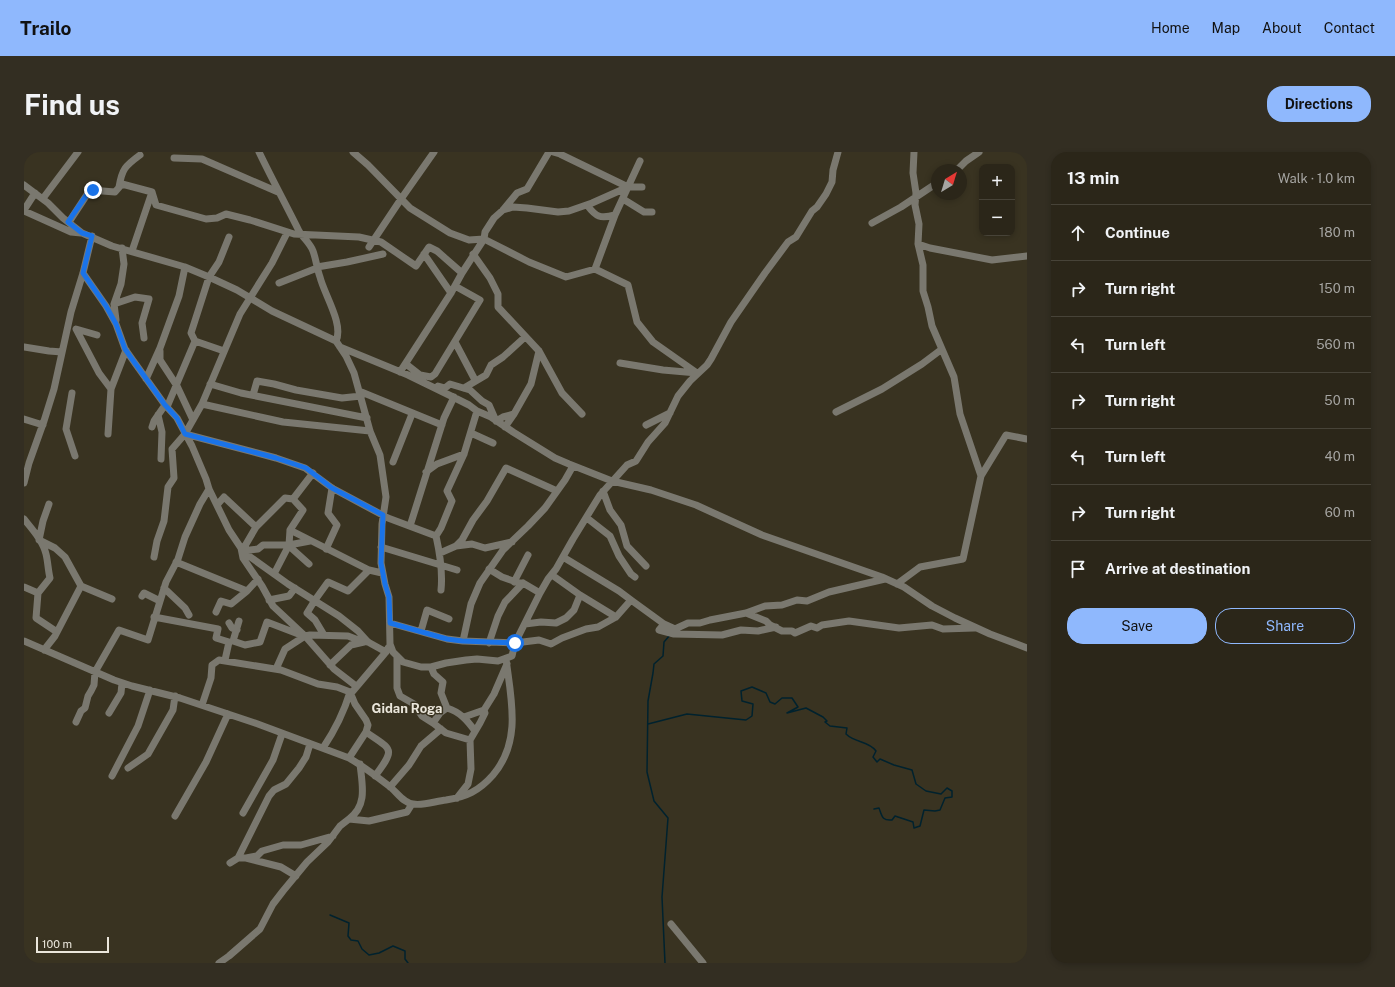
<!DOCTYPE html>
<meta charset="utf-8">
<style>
:root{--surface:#2b2619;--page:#332e22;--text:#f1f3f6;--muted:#a6a5a2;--line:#474338;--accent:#8fb8fd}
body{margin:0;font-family:"Public Sans",sans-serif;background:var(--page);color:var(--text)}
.controls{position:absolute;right:12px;top:12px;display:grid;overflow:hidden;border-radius:8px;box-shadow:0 2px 6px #0003}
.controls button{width:36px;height:36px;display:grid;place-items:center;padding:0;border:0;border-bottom:1px solid var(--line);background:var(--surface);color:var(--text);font:20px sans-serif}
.compass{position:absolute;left:907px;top:12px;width:36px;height:36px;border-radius:50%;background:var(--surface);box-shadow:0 2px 6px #0003;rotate:38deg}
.scale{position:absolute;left:12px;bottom:10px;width:73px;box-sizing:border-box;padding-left:4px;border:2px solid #eae6db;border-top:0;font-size:11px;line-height:14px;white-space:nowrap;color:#eae6db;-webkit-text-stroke:3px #393321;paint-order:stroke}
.stop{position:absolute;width:12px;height:12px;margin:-9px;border:3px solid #1a73e8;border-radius:50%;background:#fff}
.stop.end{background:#1a73e8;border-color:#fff;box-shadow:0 1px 4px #0008}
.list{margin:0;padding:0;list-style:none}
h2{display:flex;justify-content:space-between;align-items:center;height:52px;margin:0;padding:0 16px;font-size:17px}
h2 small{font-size:13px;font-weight:400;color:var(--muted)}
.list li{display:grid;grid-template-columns:26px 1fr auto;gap:12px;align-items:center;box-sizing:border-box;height:56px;padding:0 16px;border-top:1px solid var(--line)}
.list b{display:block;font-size:15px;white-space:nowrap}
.list em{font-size:13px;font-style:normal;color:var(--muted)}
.actions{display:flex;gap:8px;padding:12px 16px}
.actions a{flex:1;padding:9px 0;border:1px solid var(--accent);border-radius:16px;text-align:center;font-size:14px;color:var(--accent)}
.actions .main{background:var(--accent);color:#111}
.icon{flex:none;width:22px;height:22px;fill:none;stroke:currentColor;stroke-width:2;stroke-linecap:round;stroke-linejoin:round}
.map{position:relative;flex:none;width:1003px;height:811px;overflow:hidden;border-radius:16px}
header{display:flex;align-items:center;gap:24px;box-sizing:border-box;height:56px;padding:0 20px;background:var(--accent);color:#111}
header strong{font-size:19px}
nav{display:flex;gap:22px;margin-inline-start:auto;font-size:14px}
.intro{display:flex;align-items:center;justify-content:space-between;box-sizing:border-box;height:96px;padding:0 24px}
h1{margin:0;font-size:28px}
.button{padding:10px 18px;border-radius:16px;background:var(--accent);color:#111;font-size:14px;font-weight:700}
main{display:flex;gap:24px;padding:0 24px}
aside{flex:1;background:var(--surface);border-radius:16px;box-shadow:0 2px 6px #0003}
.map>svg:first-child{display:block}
</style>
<header>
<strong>Trailo</strong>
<nav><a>Home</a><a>Map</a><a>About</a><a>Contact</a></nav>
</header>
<div class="intro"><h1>Find us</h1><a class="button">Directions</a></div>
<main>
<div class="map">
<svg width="1003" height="811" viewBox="0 0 1003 811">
<rect width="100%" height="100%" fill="#393321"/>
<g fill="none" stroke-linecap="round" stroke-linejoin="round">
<path stroke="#00222e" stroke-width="1.5" d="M 624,572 L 663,562 L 722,568 L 728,564 L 729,552 L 718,549 L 717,539 L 728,535 L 742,541 L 746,550 L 751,552 L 758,546 L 768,546 L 774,555 L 763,561 L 782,556 L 799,565 L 803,569 L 801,570 L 806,574 L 823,576 L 822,582 C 831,591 845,589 852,599 L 849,605 L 853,610 L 856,607 L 870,613 L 888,618 L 892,632 L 902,639 L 917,642 L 923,636 L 928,639 L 928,645 L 921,646 L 916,658 L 911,659 L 900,658 L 896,674 L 890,676 L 889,670 L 871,664 L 868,668 C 858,669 858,664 855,656 L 850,657
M 306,763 L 325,771 L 324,784 L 327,788 L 334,789 L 338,797 L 345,803 L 355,801 L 369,794 L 381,799 L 381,807 L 384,811
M 641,811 L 638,745 L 644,666 L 630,649 L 623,620 L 624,549 L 629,521 L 630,512 L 639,504 L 640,490 L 646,483"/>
<path stroke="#7a786f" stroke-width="7" d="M 235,0 C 248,27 262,53 275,79 C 279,86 286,91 289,99 C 292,107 293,117 296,125 C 300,142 320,172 312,189
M 329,0 L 344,13 L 386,56 L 426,81 L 445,88 L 460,87 L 461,80 L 470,66 L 479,58 L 493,41 L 503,37 L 525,0
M 529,0 L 536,2 L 604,35
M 890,0 L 889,21 L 892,41 L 891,53 L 895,72 L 894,92 L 906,96 L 968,108 L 1003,104
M 150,6 L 178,7 L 254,40
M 933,18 L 942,9 L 955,0
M 0,33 L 24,51 L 39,66 L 58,81 L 88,94 L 161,115 L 185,125 L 213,138 L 248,159 L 312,189 L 322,204 L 330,221 L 346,279 L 356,303 L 362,345 L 358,372 L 357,411 L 361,432 L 365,445 L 366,492 L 369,500 L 379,510 L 397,515 L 407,515 L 422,511 L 442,508 L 453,507 L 474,509 L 488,504 L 491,491 L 516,441 L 524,427 L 532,417 L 549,387 L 576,343 L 603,313 L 612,309 L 624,290 L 641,271 L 654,244 L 666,229 L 683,213 L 687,207 L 707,170 L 741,121 L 764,90 L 772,85 L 788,59 L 793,55 L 802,42 L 808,30 L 809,18 L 814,0
M 95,35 C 98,17 101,14 116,3
M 18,46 L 20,45 L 54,0
M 599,47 L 620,60 L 628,60
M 563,53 C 572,65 576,67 591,63
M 0,58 L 11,41
M 479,58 L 489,55 L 503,56 L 534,60 L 545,59 L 568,51 L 604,35 L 618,35
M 0,59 L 47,80 L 57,81
M 45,70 L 66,38 L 91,40 L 98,32 L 128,40 L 132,53 L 182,67 L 193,66 L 202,62 L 226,68 L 270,82 L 335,85 L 357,90 L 392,114 L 405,95 L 413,99 L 438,121 L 427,141 L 376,220
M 848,71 L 877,55 L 913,31
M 345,95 L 377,47 L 410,0
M 108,99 L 128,40
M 400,102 L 427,141
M 449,102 L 466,126 L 474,142 L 474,155 L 515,199 L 538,241 L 558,262
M 293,115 L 323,110 L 359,102
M 571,117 L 591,63 L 616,9
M 59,121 L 82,154 L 92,172 L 101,197 L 108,207 L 141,253 L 153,266 L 168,294 L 182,327 L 185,337 L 205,378 L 217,396 L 219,406 L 238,434 L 249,454 L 281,484 L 310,517 L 332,534
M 438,121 L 460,87 L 505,110 L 542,125 L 571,117 L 604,133 L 613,170 L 629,190 L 673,221
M 255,131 L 293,116
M 90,152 L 97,132 L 100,112 L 98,96
M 92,168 L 90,152 L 111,145 L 125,147 L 118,171 L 120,186
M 73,183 L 52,177 L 75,221 L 87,237 L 84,282
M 171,189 L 200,199
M 431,190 L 451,228
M 0,195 L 25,199 L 38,200
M 316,195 L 384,223 L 425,243 L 445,253 L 453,259 L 467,265 L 489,280 L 531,306 L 545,312 L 588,329 L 627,338 L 672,353 L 738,383 L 858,425 L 880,435 L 908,454 L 931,466 L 966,482 L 1003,496
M 136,199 L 136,208 L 153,234 L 169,268
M 596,211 L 639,218 L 673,221
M 382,212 L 396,223 L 407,225 L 411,222 L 456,148 L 431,134
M 122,227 L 136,196 L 155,144 L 161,115
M 186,232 L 217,241 L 343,266
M 414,234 L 421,236 L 426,232 L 446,238 L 458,249 L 465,253 L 472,269 L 479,265 L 490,262
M 440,236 L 462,223 L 467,213 L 479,205 L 501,185
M 87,237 L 102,198
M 335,239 L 418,273
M 48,241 L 42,277 L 51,304
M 229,243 L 233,229 L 250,232 L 272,238 L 318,246 L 337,244
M 178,252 L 259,270 L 346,279
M 143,255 L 171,189 L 167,181 L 185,125 L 195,110 L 205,85
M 812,260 L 858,237 L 898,212 L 918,197
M 134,263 L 138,280 L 137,307
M 0,267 L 19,273
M 622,273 L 646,261
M 128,275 L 130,269 L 141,253
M 481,275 L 490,262 L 507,232 L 515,199
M 447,281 L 469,291
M 161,282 L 252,306 L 281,316 L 308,336 L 364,366 L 412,384
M 369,310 L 388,262
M 402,320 L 413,312 L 440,302
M 957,324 L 982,283 L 1003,287
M 0,331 L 5,311 L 20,269 L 30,237 L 47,160 L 59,121 L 68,84
M 579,339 L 586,358 L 597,373 L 603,394 L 622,414
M 25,352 L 19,369 L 15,388 L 31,396 L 41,405 L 57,434
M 193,353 L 200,345 L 232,375
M 563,366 L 586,384 L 595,404 L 607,422 L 611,425
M 0,367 C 8,377 19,389 22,402 C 24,410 24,418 26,426 L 14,441
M 386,374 L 420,266 L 430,245
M 266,378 L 345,418 L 358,421
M 265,394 L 285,412
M 432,394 L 448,392 L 461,396 L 488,390
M 357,395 L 433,418
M 302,397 L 313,373 L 304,361 L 308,336
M 218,399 L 264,432 L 315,464 L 334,479 L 344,490 L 362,500
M 218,399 L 232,375 L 261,346 L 269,347
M 218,399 L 234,397 L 239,393 L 265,393 L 286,389
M 416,401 L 432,394 L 438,388 L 449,368 L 463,349 L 482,316 L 533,339
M 130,405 L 133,389 L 140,369 L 144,335 L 150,326 L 148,297 L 161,282 L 178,252 L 216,162 L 248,111 L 263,81
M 539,405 L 595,439 L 607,448
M 152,410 L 223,439
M 465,417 L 478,425 L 495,431 L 499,431 L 516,441
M 250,422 L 265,393 L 266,378 L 279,358 L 269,347 L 289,321
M 490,430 L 504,403
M 873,432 L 896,415 L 939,407 L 957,324 L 936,262 L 930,225 L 908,174 L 904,155 L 899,139 L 899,113 L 894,92
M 0,435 L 14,441 L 12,466 L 33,480
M 140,436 L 161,456 L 165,463
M 417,438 C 419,419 416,402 412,384 L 417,376 L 428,349 L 423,339 L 440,302 L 453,259
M 556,443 L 592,465
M 118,444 L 120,441 L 136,449
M 245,448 L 265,444 L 271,436
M 192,460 L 197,449 L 207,452 L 223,439 L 234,427
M 722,461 L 742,469 L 746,473 L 758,479 L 768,479 L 771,481 L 787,474 L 793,476 L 798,473 L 825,469 L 875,476 L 908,473 L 919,477 L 950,476
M 130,465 L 194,477 L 192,486 L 205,490 L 201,508
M 215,469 L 209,489 L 221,493 L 236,490 L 243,470 L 277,483
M 205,471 L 208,476 L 213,478
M 366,471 L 423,487 L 439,489 L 491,491 L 515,488 L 527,492 L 538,486 L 562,477 L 574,475 L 592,465 L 607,448 L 640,472
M 501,472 L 517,470 L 532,471 L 542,466 L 550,458 L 556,443 L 528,423
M 752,475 L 734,479 L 717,478 L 698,483 L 650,482 L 635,478 L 640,472 L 651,477 L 664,471 L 676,471 L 686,468 L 722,461 L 741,454 L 758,453 L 773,448 L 783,449 L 805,440 L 861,427
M 397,479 L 403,458 L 425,467
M 300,483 L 291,468 L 283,461 L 291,448 L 304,430 L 324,439 L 345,418
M 0,489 L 90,528 L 108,534 L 156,546 L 231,571 L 325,606 C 339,614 352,624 365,634 C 372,639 379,651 389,652 C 399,654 412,649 422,648 C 442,645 455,639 469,623 C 498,589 487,547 482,507
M 439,489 L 447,452 L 456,431 L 479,398 L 504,374 L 521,356 L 541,328 L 549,314
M 465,491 L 474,464 L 481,450 L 499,431
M 20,498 L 31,484 L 57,434 L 88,447
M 373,504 L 373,536 L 376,544 L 390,552 L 398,564 L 409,571 L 422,581 L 446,588
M 306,513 L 327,493 L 340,490
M 407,515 L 410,522 L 419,530 L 417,541 L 423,556 C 436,560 443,568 451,579
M 252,517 L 261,497 L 281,484 L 286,483 L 324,484 L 337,489 L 344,490
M 178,553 L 187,526 L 188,513 L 195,508 L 257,518 L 294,532 L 313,535 L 326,540 L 331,552 L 342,568 L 344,573 L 342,580 C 367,598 373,595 351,624
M 85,561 L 97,541 L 98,531
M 440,565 L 460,558
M 52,570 L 57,559 L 61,556 L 64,544 L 67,539 L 70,533 L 71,520 L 95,478 L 124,488 L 142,430 L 154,407 L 161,385 L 176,352 L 185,337
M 409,571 L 416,561 L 423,556
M 299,596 C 311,578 320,560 326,540 L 329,539 L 362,500 L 364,496
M 325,606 L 342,580
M 104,616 L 124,602 L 149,558 L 151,544
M 88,624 L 114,574 L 126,538
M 366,635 L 385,613 L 397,594 L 417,577
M 433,646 L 444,632 L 447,617 L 446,588 L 456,571 L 461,561 L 460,558 L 470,542 L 483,512
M 219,661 L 249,608 L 258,582
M 151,664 L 182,610 L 204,562
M 325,667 C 344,653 338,632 336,612
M 214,706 L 245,644 L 250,638 L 262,632 L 275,616 L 282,605 L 286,592
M 222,706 L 233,704 L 238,699 L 259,693 L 277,693 L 309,684
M 206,711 L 214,706 L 222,706 L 257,715 L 272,724
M 647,772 L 679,811
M 195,811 L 205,804 L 236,777 L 249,752 L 259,739 L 283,710 L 304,690 L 316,674 L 325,667 L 345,669 L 383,660 L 388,652"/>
</g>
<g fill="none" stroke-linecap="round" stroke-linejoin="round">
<path stroke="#1a73e8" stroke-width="5" d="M 69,38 L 66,38 L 44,70 L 58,81 L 68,84 L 59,121 L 82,154 L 92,172 L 101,197 L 108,207 L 141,253 L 153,266 L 161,282 L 252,306 L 282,316 L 308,336 L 359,363 L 357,411 L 361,432 L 365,445 L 366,471 L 423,487 L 438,489 L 491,491"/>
</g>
<g text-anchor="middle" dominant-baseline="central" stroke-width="3" stroke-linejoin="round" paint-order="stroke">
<g font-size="13" font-weight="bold" fill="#eae6db" stroke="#393321">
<text x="383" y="556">Gidan Roga</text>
</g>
</g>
</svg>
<div class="controls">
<button>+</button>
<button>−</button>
</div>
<svg class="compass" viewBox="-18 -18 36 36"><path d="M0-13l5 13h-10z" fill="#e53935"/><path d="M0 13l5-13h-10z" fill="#a6a5a2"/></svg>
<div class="scale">100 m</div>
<div class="stop" style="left:491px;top:491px"></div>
<div class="stop end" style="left:69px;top:38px"></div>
</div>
<aside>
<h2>13 min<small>Walk · 1.0 km</small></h2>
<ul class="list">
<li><svg class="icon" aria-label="ahead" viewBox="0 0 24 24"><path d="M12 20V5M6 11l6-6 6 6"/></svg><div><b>Continue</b></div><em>180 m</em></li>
<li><svg class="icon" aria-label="right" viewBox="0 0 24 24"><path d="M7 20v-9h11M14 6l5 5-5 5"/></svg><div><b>Turn right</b></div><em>150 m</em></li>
<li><svg class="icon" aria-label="left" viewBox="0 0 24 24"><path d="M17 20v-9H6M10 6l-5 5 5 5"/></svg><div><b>Turn left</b></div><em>560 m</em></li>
<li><svg class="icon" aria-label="right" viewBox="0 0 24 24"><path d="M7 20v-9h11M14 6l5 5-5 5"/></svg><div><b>Turn right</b></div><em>50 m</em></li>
<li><svg class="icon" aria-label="left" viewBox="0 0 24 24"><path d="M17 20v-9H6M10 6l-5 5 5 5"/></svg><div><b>Turn left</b></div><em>40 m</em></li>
<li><svg class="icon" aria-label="right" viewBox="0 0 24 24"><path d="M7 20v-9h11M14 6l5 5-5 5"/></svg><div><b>Turn right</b></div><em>60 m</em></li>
<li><svg class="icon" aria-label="arrive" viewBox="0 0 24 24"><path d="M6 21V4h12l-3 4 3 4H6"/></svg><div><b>Arrive at destination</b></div></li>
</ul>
<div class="actions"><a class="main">Save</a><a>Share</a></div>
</aside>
</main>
